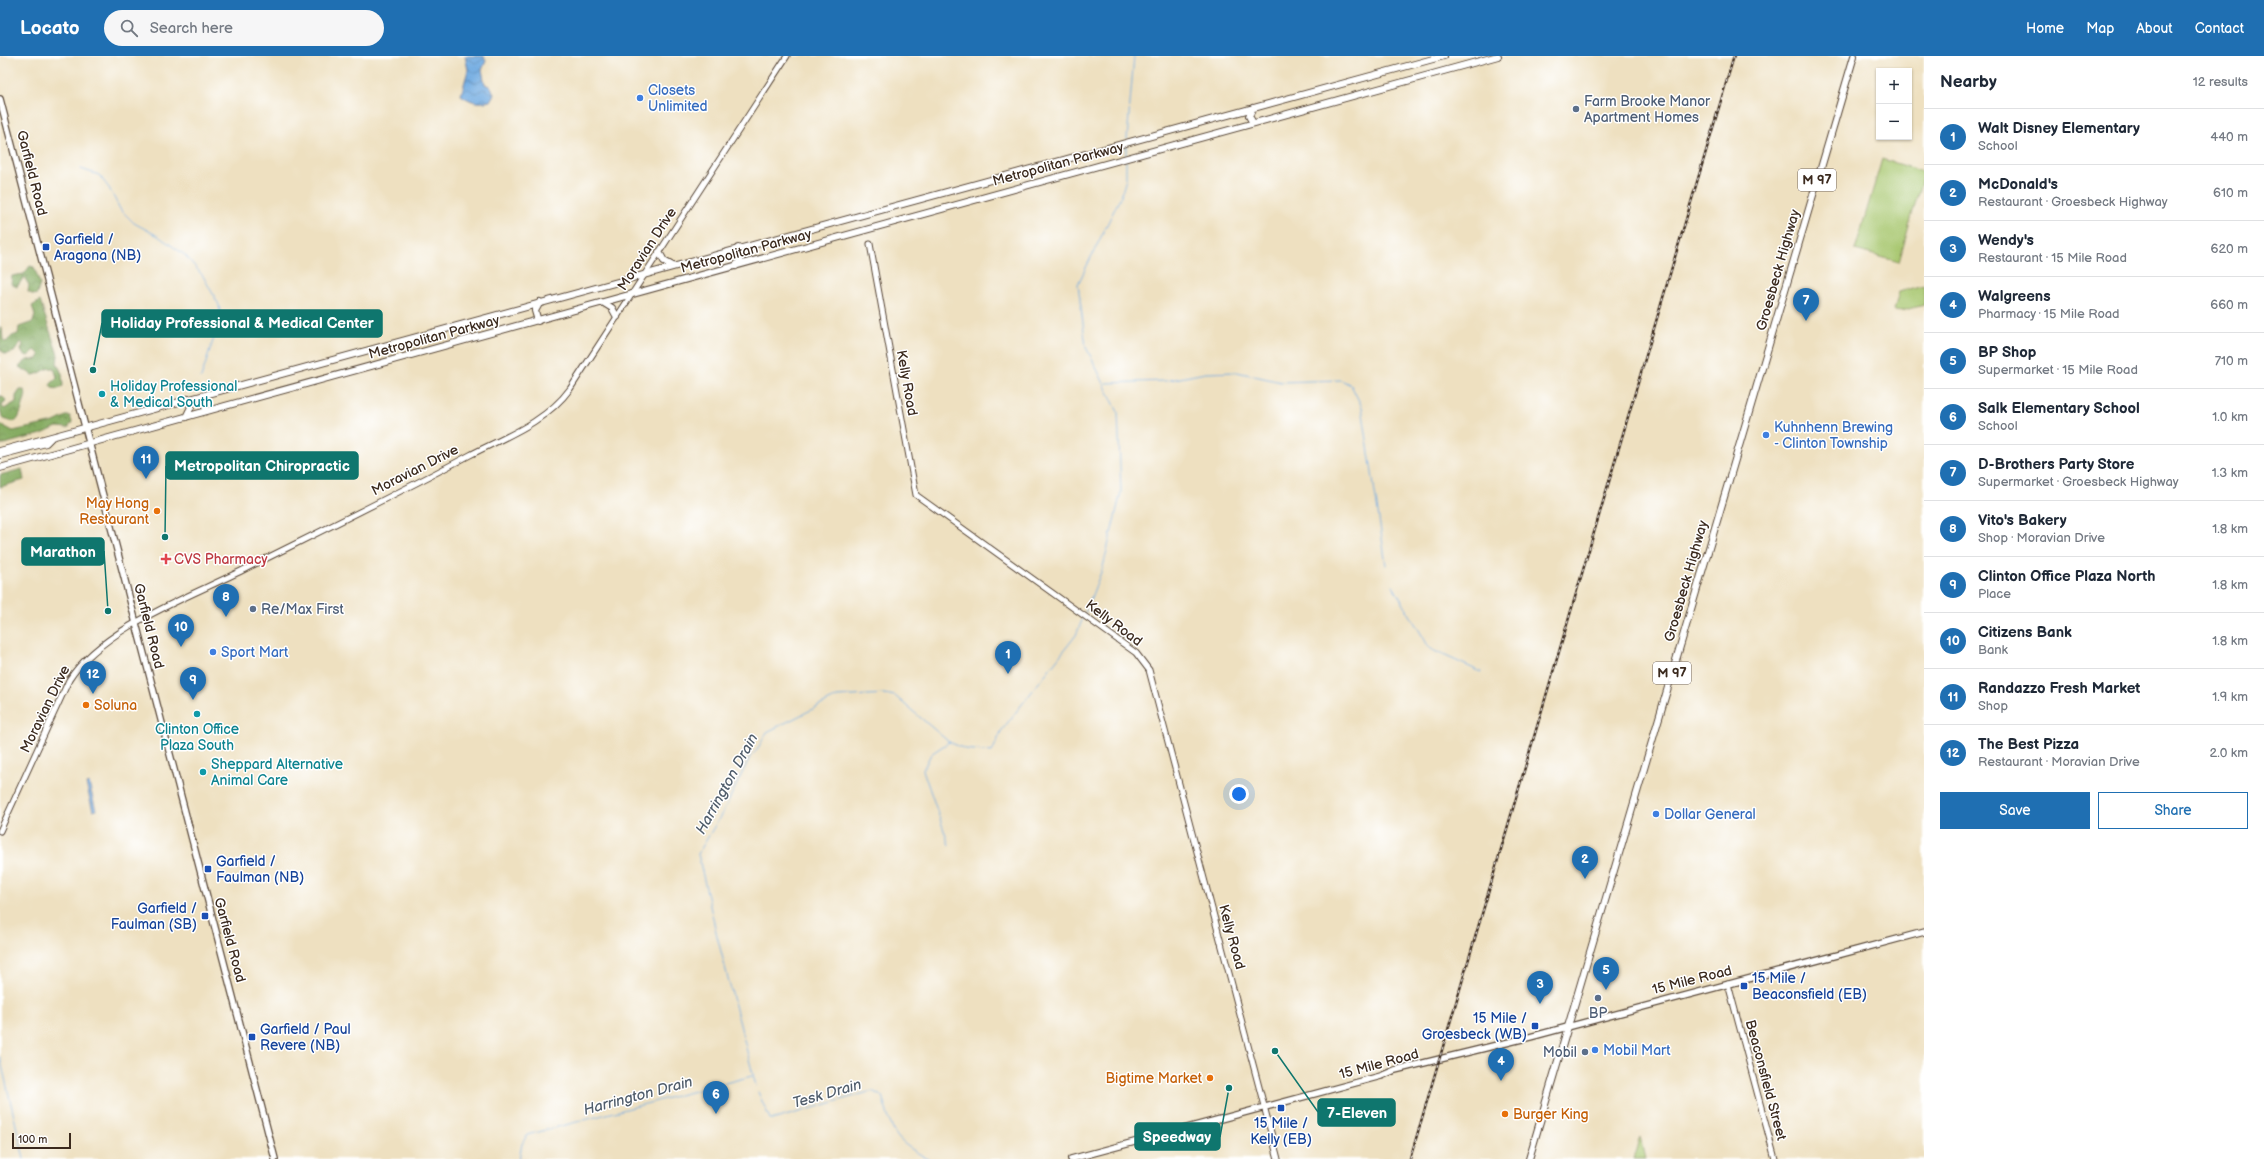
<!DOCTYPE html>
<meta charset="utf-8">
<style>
:root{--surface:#fff;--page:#f6f6f7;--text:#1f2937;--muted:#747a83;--line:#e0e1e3;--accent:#1f6fb2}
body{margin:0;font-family:"Balsamiq Sans",sans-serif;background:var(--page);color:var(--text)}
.controls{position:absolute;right:12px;top:12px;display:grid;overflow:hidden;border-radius:0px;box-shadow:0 1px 3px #0004}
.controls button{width:36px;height:36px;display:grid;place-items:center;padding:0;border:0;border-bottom:1px solid var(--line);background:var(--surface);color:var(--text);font:20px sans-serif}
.scale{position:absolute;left:12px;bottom:10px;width:59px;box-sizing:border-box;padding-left:4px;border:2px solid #3b2a1e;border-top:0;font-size:11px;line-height:14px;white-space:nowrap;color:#3b2a1e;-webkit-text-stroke:3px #fff;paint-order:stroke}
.you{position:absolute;left:1239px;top:738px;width:14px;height:14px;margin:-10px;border:3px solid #fff;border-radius:50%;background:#1a73e8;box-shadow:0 0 0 6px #1a73e833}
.badge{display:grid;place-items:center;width:26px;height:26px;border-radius:50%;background:var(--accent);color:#fff;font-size:13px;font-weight:700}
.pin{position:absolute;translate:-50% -33px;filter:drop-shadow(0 1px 2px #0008)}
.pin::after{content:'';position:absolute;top:21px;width:14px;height:12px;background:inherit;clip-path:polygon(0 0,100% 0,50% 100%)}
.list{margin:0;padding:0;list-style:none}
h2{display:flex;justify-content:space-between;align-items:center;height:52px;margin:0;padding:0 16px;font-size:17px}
h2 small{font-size:13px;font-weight:400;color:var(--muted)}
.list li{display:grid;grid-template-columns:26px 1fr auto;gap:12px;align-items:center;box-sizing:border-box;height:56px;padding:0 16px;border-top:1px solid var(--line)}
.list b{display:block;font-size:15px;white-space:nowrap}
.list p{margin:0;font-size:13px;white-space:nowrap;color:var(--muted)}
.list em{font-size:13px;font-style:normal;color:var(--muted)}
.actions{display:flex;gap:8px;padding:12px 16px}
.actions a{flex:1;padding:9px 0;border:1px solid var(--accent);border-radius:0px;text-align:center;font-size:14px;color:var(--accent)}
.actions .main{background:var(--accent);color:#fff}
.icon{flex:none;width:22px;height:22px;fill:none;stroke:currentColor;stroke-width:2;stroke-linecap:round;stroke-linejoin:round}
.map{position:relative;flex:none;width:1924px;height:1103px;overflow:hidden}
header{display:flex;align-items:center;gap:24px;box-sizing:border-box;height:56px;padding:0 20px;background:var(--accent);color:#fff}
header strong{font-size:19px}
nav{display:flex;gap:22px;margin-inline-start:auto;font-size:14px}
.search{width:280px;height:36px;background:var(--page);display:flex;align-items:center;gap:10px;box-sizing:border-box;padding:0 14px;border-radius:22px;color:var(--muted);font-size:15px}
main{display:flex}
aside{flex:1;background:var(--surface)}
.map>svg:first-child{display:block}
</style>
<header>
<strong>Locato</strong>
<div class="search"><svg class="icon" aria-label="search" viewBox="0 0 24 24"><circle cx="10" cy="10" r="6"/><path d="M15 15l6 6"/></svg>Search here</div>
<nav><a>Home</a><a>Map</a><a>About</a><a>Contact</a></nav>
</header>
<main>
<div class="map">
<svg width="1924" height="1103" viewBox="0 0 1924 1103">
<defs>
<pattern id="forest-crowns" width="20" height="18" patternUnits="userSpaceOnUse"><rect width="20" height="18" fill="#86ac62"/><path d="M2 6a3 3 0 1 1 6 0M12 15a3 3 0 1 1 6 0" fill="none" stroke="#6f8c50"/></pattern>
<pattern id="water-waves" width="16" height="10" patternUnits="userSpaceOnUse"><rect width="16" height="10" fill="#71abe1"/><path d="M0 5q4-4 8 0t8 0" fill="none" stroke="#5e8bb6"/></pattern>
</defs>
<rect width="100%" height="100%" fill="#fff"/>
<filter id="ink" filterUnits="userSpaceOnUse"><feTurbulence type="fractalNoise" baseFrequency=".025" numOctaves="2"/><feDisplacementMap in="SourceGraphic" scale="8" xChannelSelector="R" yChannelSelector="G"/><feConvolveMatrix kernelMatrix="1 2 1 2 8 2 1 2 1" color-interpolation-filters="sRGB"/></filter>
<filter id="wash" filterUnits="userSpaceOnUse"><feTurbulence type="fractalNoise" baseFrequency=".012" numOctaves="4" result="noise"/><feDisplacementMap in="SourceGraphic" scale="16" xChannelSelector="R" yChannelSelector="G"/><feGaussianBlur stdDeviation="0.9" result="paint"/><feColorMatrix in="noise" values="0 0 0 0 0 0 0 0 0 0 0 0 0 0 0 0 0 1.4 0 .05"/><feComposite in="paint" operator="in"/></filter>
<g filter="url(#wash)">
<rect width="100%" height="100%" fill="#eee0c0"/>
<path fill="#a8c76f" stroke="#727846" d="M 1882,103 L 1924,116 L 1899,206 L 1855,194 Z
M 1924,229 L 1924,249 L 1902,255 L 1894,254 L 1899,236 Z
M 1640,1081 L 1645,1103 L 1633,1103 Z"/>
<path fill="url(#forest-crowns)" stroke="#606b40" d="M 30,210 L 34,211 L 40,228 L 37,238 L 34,239 L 28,236 L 29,229 L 24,221 L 17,231 L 11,228 L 12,220 L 24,218 Z
M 40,245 L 58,299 L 57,307 L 62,318 L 63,330 L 58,333 L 52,332 L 50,329 L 57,321 L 54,312 C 45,311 42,318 33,319 L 19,311 L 27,304 L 38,303 L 40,299 L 35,294 L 28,300 L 23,298 L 21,294 L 23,288 L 21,286 L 14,296 L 6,298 L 0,294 L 0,271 L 2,272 L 3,284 L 6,286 L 12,280 L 18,278 L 19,271 L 33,266 L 35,259 L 32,250 Z
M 20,334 L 24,334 L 26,338 C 25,342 20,363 16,365 C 12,367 7,364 3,363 L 0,354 L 0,340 L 2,340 L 6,344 L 2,350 L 4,353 L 16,346 L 16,340 Z
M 66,360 L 70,360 L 72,366 L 68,372 L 57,371 L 42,378 L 0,389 L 0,368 L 13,375 L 54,366 Z
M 22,413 L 24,424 L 0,431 L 0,419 Z"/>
<path fill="url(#water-waves)" stroke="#566a80" d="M 465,0 L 484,0 L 486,5 L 482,14 L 485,28 L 491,31 L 494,38 L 490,45 C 478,48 471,46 461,39 L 468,14 Z
M 89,727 L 96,754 L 93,755 L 86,728 Z"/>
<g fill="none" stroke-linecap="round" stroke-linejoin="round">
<path stroke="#71abe1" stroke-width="1" d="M 1127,83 L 1134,0
M 1126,99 L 1126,90
M 81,113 L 99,119 L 109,132 L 120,153 L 134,167 L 158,180 L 185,199 L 203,220 L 219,249 L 220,257 L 217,272 L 201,322
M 1106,327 L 1165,325 L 1205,317 L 1237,316 L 1281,326 L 1341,324 L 1351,329 L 1362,351 L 1386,509
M 1393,530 L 1430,593 L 1481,616
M 1085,557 L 1103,511 L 1121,436 L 1118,356 L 1086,291 L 1078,228 L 1121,140 L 1126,123 L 1126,104
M 949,686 L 931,698 L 923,714 L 949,789
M 0,1001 L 24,1103
M 756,1030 L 717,880 L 698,798 L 724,754 L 750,701 L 757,694 L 767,676 L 837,641 L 884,638 L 895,640 L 949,686 L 965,693 L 992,696 L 1002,674 L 1076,579 L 1083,562
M 758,1036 L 770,1063 L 775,1063 L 872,1035 L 882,1040 C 894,1079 891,1082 928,1103
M 519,1103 L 522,1088 L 527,1079 L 752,1020"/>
</g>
</g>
<g filter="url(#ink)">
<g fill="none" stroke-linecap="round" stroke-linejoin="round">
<defs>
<path id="tertiary" d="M 870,188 L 916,439 L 1136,597 L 1149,614 L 1278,1103
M 0,775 L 69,624 C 102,572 189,541 243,514 C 319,476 395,439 470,399 C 505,381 546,366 570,333 L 787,0
M 1728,928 L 1775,1103"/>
<path id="secondary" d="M 0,43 L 275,1103
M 1071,1103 L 1381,1020 L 1395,1014 L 1530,981 L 1924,876"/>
<path id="primary" d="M 1253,67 L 1249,60 L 1253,52
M 659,196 L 664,205 L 673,210
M 736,210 L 741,202 L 738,192
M 604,247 L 612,252 L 617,261
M 538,265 L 535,255 L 540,246
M 207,355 L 203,347 L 208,338
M 186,361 L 191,351 L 187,343
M 0,395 L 1444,0
M 0,399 L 46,387 L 51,382
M 0,412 L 1498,0
M 1529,1103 L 1854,0"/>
</defs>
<use href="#tertiary" stroke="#564536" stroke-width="7"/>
<use href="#secondary" stroke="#564536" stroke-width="8"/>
<use href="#primary" stroke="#564536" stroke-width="8"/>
<use href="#tertiary" stroke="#fff" stroke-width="5"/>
<use href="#secondary" stroke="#fff" stroke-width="5.5"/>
<use href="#primary" stroke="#fff" stroke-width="6"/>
<defs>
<path id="rail" d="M 1410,1103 L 1734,0"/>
</defs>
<use href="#rail" stroke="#3b2a1e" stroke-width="2.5"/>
<use href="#rail" stroke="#fff" stroke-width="1" stroke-dasharray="3" stroke-linecap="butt"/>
</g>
</g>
<g fill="#3f7fe0" stroke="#fff" stroke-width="1.5">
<circle cx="640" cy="42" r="4"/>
<circle cx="1766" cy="379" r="4"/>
<circle cx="213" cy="596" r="4"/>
<circle cx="1656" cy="758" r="4"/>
<circle cx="1595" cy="994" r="4"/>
</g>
<g fill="#5c6f8a" stroke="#fff" stroke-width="1.5">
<circle cx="1576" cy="53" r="4"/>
<circle cx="253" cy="553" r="4"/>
<circle cx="1598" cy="942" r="4"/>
<circle cx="1585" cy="996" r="4"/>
</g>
<g fill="#1a4fb4" stroke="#fff" stroke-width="1.5">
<rect x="42" y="187" width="8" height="8" rx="2"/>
<rect x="204" y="809" width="8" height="8" rx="2"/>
<rect x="201" y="856" width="8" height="8" rx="2"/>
<rect x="1740" y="926" width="8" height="8" rx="2"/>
<rect x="1531" y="966" width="8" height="8" rx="2"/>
<rect x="248" y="977" width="8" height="8" rx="2"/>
<rect x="1277" y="1048" width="8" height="8" rx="2"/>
</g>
<g fill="#0f9aa8" stroke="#fff" stroke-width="1.5">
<circle cx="102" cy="338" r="4"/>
<circle cx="197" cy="658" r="4"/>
<circle cx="203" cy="716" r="4"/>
</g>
<g fill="#e8710a" stroke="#fff" stroke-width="1.5">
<circle cx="157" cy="455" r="4"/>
<circle cx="86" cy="649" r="4"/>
<circle cx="1210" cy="1022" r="4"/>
<circle cx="1505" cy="1058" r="4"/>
</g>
<path fill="#e0444e" stroke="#fff" stroke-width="1.5" d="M164 497h4v4h4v4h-4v4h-4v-4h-4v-4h4z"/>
<g text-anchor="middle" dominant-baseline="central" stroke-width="3" stroke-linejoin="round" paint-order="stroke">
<g fill="#fff" stroke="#766a62" stroke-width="1">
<rect x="1798" y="113" width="38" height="22" rx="3"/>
<rect x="1653" y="606" width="38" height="22" rx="3"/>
</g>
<g font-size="13" font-weight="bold" fill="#3b2a1e">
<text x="1817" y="124">M 97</text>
<text x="1672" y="617">M 97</text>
</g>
<g font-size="14" fill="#366cbe" stroke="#fff" text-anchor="start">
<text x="648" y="34">Closets<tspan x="648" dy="16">Unlimited</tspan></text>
<text x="1774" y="371">Kuhnhenn Brewing<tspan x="1774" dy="16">- Clinton Township</tspan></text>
<text x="221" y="596">Sport Mart</text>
<text x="1664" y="758">Dollar General</text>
<text x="1603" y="994">Mobil Mart</text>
</g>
<g font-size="14" fill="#4e5e75" stroke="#fff" text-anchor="start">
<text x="1584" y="45">Farm Brooke Manor<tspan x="1584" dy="16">Apartment Homes</tspan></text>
<text x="261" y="553">Re/Max First</text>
<text x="1598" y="957" text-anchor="middle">BP</text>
<text x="1577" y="996" text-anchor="end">Mobil</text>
</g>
<g font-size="14" fill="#3b2a1e" stroke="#fff">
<text transform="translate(1058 108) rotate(-15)">Metropolitan Parkway</text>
<text transform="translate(32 117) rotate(76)">Garfield Road</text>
<text transform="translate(647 193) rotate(-57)">Moravian Drive</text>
<text transform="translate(746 195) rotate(-15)">Metropolitan Parkway</text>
<text transform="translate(1778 214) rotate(-74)">Groesbeck Highway</text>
<text transform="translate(434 281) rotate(-15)">Metropolitan Parkway</text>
<text transform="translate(907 327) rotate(80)">Kelly Road</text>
<text transform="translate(415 414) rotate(-27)">Moravian Drive</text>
<text transform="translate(1686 525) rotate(-74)">Groesbeck Highway</text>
<text transform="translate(1114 567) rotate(37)">Kelly Road</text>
<text transform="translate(149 570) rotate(76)">Garfield Road</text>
<text transform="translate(45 653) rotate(-64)">Moravian Drive</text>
<text transform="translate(1232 881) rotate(75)">Kelly Road</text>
<text transform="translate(230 884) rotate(75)">Garfield Road</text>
<text transform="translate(1692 924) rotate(-14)">15 Mile Road</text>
<text transform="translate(1379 1008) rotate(-15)">15 Mile Road</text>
<text transform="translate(1766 1024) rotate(75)">Beaconsfield Street</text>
</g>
<g font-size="14" fill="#164399" stroke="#fff" text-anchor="start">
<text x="54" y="183">Garfield /<tspan x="54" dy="16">Aragona (NB)</tspan></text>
<text x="216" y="805">Garfield /<tspan x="216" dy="16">Faulman (NB)</tspan></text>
<text x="197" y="852" text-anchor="end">Garfield /<tspan x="197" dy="16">Faulman (SB)</tspan></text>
<text x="1752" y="922">15 Mile /<tspan x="1752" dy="16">Beaconsfield (EB)</tspan></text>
<text x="1527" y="962" text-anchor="end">15 Mile /<tspan x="1527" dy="16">Groesbeck (WB)</tspan></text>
<text x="260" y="973">Garfield / Paul<tspan x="260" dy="16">Revere (NB)</tspan></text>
<text x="1281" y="1067" text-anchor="middle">15 Mile /<tspan x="1281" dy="16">Kelly (EB)</tspan></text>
</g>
<g font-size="14" fill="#0d838f" stroke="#fff" text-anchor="start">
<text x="110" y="330">Holiday Professional<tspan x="110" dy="16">&amp; Medical South</tspan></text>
<text x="197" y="673" text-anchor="middle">Clinton Office<tspan x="197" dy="16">Plaza South</tspan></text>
<text x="211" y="708">Sheppard Alternative<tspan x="211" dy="16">Animal Care</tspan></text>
</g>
<g font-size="14" fill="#c56008" stroke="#fff" text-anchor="end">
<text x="149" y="447">May Hong<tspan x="149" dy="16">Restaurant</tspan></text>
<text x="94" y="649" text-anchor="start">Soluna</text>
<text x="1202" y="1022">Bigtime Market</text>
<text x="1513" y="1058" text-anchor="start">Burger King</text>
</g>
<g font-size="14" fill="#be3a42" stroke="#fff" text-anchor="start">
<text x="174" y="503">CVS Pharmacy</text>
</g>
<g font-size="15" font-style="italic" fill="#515e6c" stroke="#fff">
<text transform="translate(727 728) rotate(-61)">Harrington Drain</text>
<text transform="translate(827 1038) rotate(-16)">Tesk Drain</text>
<text transform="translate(638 1040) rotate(-15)">Harrington Drain</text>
</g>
</g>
<path fill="none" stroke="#0f766e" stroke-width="1.5" d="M93 314L102 267M165 481L166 410M108 555L104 495M1275 995L1318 1056M1229 1032L1220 1081"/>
<g fill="#0f766e" stroke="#fff" stroke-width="1.5">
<circle cx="93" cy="314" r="4"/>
<circle cx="165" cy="481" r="4"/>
<circle cx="108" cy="555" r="4"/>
<circle cx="1275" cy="995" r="4"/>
<circle cx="1229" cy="1032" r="4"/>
</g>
<g fill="#0f766e" stroke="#0f766e" stroke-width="1.5">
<rect x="102" y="254" width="280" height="27" rx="4"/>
<rect x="166" y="396" width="192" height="27" rx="4"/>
<rect x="22" y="482" width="82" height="27" rx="4"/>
<rect x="1318" y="1043" width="77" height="27" rx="4"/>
<rect x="1135" y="1067" width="85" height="27" rx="4"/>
</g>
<g font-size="15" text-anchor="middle" font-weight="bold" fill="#fff">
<text x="242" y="272">Holiday Professional &amp; Medical Center</text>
<text x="262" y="415">Metropolitan Chiropractic</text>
<text x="63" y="501">Marathon</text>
<text x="1357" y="1062">7-Eleven</text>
<text x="1177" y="1086">Speedway</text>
</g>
</svg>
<div class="controls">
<button>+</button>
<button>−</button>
</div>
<div class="scale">100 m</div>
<div class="you"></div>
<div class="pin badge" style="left:1008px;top:618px">1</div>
<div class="pin badge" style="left:1585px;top:823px">2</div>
<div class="pin badge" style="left:1540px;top:948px">3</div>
<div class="pin badge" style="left:1501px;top:1025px">4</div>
<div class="pin badge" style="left:1606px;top:934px">5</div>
<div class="pin badge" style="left:716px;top:1058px">6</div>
<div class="pin badge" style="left:1806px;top:265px">7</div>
<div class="pin badge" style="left:226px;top:561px">8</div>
<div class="pin badge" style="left:193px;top:644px">9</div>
<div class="pin badge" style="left:181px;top:591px">10</div>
<div class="pin badge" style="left:146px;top:423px">11</div>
<div class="pin badge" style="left:93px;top:638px">12</div>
</div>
<aside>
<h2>Nearby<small>12 results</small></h2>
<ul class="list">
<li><span class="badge">1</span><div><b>Walt Disney Elementary</b><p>School</p></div><em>440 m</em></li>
<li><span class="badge">2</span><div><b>McDonald's</b><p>Restaurant · Groesbeck Highway</p></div><em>610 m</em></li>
<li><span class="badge">3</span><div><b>Wendy's</b><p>Restaurant · 15 Mile Road</p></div><em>620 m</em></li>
<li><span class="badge">4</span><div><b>Walgreens</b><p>Pharmacy · 15 Mile Road</p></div><em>660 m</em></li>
<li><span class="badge">5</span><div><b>BP Shop</b><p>Supermarket · 15 Mile Road</p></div><em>710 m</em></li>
<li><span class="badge">6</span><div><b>Salk Elementary School</b><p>School</p></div><em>1.0 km</em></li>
<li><span class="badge">7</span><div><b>D-Brothers Party Store</b><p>Supermarket · Groesbeck Highway</p></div><em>1.3 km</em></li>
<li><span class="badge">8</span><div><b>Vito's Bakery</b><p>Shop · Moravian Drive</p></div><em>1.8 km</em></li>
<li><span class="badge">9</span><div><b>Clinton Office Plaza North</b><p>Place</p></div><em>1.8 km</em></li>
<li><span class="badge">10</span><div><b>Citizens Bank</b><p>Bank</p></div><em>1.8 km</em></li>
<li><span class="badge">11</span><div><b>Randazzo Fresh Market</b><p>Shop</p></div><em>1.9 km</em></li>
<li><span class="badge">12</span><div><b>The Best Pizza</b><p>Restaurant · Moravian Drive</p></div><em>2.0 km</em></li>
</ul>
<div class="actions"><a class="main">Save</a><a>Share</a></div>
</aside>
</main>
